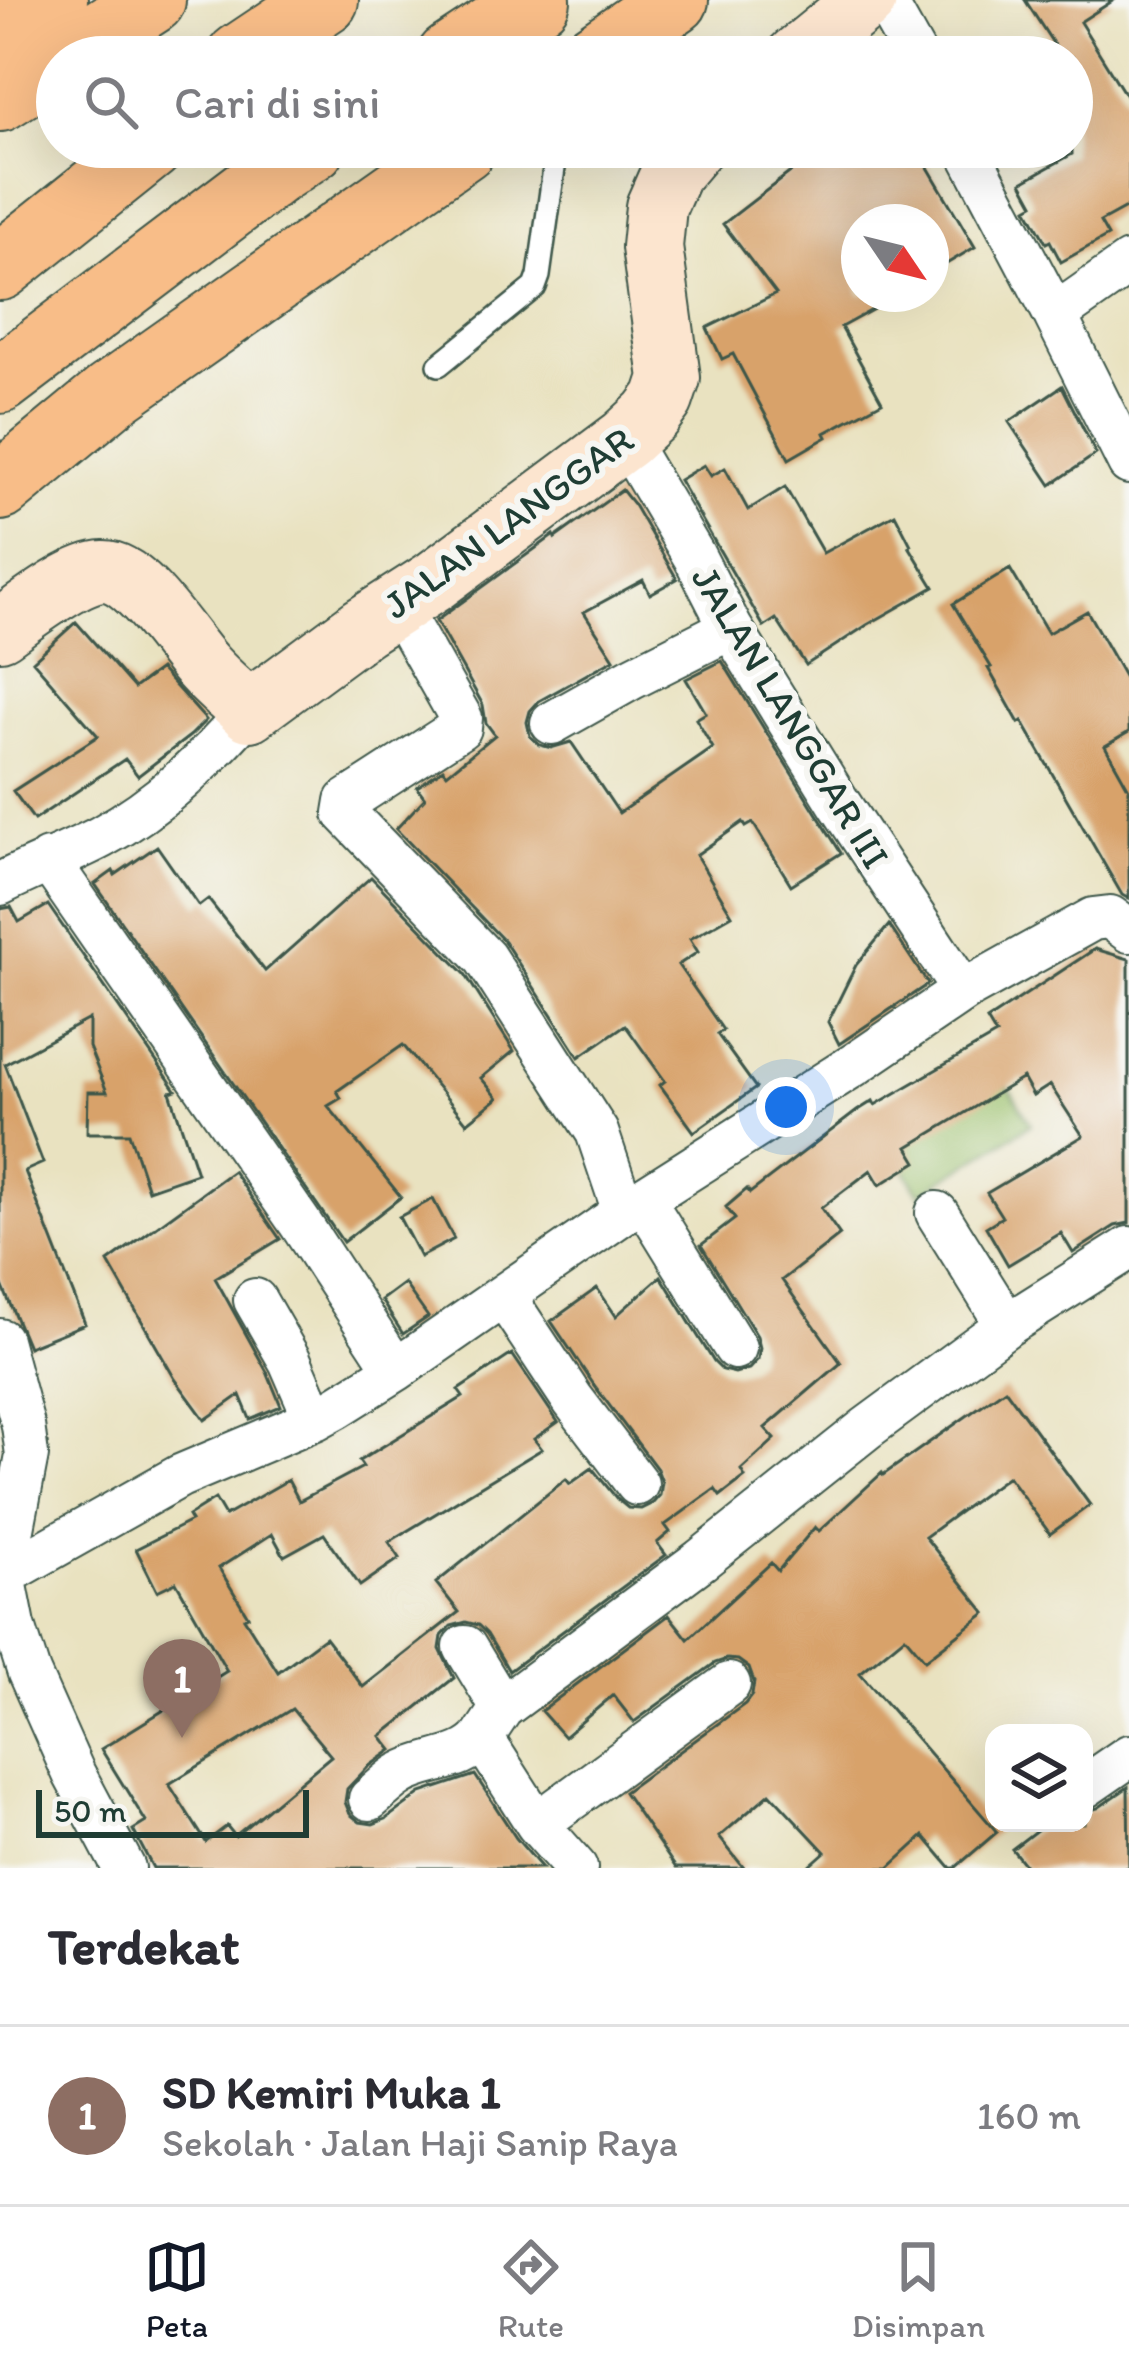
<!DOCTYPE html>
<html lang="id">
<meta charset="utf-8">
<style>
:root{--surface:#fff;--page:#f7f7f7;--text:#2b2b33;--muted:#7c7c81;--line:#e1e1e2;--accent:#111827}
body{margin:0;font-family:Itim,sans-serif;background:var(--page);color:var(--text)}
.controls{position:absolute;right:36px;bottom:36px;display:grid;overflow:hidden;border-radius:24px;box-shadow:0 12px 48px #0002}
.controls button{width:108px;height:108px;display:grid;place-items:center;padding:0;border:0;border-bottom:3px solid var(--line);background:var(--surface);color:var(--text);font:60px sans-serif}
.compass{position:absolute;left:841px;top:204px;width:108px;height:108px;border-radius:50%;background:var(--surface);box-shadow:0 12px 48px #0002;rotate:125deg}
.scale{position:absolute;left:36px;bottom:30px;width:273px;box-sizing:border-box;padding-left:12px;border:6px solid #1f3d34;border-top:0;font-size:33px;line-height:42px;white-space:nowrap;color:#1f3d34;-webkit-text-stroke:9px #f6f6f2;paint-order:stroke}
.you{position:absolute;left:786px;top:1107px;width:42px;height:42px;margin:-30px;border:9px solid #fff;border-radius:50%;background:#1a73e8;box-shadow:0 0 0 18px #1a73e833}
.badge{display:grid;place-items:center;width:78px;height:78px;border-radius:50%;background:var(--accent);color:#fff;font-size:39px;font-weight:700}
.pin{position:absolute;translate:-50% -99px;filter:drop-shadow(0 3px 6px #0008)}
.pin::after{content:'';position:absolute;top:63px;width:42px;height:36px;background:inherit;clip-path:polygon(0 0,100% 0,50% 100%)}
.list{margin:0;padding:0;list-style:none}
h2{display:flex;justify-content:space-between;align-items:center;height:156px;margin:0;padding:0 48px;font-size:51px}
h2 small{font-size:39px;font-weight:400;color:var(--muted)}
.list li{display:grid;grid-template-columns:78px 1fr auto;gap:36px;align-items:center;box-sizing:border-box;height:180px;padding:0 48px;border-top:3px solid var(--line)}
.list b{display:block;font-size:45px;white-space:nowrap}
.list p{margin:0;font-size:39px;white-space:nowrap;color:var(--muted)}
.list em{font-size:39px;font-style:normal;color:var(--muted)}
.icon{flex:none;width:66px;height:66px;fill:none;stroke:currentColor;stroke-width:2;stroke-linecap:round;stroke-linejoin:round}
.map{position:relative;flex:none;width:1129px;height:1868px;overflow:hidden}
.search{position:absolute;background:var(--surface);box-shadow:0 12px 48px #0002;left:36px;right:36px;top:36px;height:132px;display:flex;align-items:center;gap:30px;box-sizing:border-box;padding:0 42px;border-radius:66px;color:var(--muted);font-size:45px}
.sheet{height:336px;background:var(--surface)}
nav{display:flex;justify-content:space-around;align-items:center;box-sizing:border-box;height:168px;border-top:3px solid var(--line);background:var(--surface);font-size:33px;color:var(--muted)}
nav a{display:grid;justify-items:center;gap:6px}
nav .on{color:var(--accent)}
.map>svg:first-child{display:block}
</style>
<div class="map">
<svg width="1129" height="1868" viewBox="0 0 1129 1868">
<rect width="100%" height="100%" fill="#f6f6f2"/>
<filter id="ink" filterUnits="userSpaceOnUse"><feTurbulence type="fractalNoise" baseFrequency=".00833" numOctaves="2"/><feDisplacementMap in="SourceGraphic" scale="24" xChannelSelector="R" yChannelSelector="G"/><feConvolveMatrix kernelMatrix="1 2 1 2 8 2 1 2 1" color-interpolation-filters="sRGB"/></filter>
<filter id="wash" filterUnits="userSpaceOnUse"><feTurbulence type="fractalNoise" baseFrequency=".004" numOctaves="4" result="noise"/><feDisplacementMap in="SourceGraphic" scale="48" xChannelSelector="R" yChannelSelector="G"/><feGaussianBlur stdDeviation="2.7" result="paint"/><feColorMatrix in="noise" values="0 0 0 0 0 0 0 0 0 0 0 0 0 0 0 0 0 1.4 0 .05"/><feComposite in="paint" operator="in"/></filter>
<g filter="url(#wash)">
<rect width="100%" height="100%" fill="#e9e2c0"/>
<path fill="#9bc16c" stroke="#5d7f50" stroke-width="3" d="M 1001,1075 L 1031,1124 L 920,1194 L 889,1145 Z"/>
<g id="blocks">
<path fill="#d8a26a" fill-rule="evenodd" d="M 1025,0 L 1114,0 L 1080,22 L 1129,101 L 1129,206 L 1100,222 L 1108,236 L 1061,262 L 1050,241 L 1046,243 L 1027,208 L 1034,204 L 1022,182 L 1072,154 L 1072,57 L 1062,57 Z
M 823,147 L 916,147 L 975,247 L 931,273 L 931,222 L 859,222 L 859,294 L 901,294 L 841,327 L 882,402 L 825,433 L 827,437 L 789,459 L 733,354 L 722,359 L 707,328 L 776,294 L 723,224 Z
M 1062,386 L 1096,454 L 1051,485 L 1009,422 Z
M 704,465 L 711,476 L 725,468 L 748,510 L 785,487 L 823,553 L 895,514 L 911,545 L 909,546 L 934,587 L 867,625 L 806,665 L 776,619 L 764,627 L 679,480 Z
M 622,490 L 634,505 L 677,579 L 650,594 L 643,580 L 584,612 L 614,659 L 539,701 L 530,711 L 527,722 L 530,736 L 540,745 L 551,748 L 571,742 L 619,813 L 713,748 L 696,719 L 706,713 L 686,679 L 722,661 L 841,853 L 791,885 L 753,823 L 746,827 L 743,822 L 696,855 L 732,915 L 690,939 L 698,952 L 678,965 L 723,1030 L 717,1034 L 756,1088 L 694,1132 L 660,1085 L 665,1081 L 625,1025 L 579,1057 L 504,941 L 396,829 L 425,798 L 417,787 L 443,769 L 447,774 L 495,735 L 486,723 L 483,705 L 436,621 L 554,535 L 555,538 Z
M 1010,569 L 1048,633 L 1087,611 L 1129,685 L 1129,732 L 1105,746 L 1129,789 L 1129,899 L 1122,895 L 1022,721 L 1019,723 L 988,668 L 991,667 L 953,604 Z
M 76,622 L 134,688 L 160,669 L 206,720 L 191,735 L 138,776 L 125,759 L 34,820 L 13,791 L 98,736 L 33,661 Z
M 157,846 L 199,906 L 208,899 L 265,971 L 371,877 L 465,974 L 514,1051 L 481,1078 L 498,1098 L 467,1123 L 403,1045 L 337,1091 L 341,1098 L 328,1106 L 401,1197 L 343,1242 L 95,884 L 113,871 L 115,875 Z
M 48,905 L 176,1090 L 170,1092 L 197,1173 L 148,1190 L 129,1133 L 87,1133 L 88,1092 L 107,1092 L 89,1047 L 89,1019 L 5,1064 L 43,1163 L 25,1171 L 85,1324 L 28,1347 L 0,1280 L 0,909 L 11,907 L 19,922 Z
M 889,925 L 928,984 L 839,1044 L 828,1022 L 856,965 Z
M 1095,949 L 1129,959 L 1129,1223 L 1115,1226 L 1073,1253 L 1061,1233 L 1008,1265 L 986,1227 L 1002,1217 L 987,1193 L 1083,1136 L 1050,1085 L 1033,1096 L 1023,1078 L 908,1147 L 917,1162 L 880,1185 L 871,1170 L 821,1208 L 840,1235 L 782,1280 L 841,1363 L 765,1428 L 775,1439 L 741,1470 L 745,1477 L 720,1496 L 715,1489 L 665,1525 L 670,1532 L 657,1543 L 666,1555 L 509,1671 L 487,1634 L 478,1625 L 466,1622 L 451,1626 L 442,1636 L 440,1649 L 454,1678 L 381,1736 L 392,1750 L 368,1767 L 347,1789 L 345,1802 L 350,1814 L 360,1822 L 373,1824 L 386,1819 L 421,1793 L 475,1775 L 516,1838 L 542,1868 L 153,1868 L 133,1830 L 146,1822 L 101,1749 L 227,1671 L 176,1582 L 157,1591 L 136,1549 L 191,1521 L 188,1516 L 215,1499 L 225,1516 L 288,1480 L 299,1501 L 363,1467 L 359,1461 L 463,1397 L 458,1390 L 512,1354 L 558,1422 L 534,1439 L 542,1449 L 389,1542 L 400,1558 L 360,1586 L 324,1534 L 284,1556 L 272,1534 L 219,1568 L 248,1616 L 244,1618 L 278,1672 L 325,1637 L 363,1687 L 459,1612 L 436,1583 L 566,1479 L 570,1484 L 592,1468 L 617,1499 L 628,1508 L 641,1509 L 653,1503 L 660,1495 L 662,1482 L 657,1469 L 594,1385 L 551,1321 L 597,1288 L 616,1316 L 661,1276 L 714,1362 L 722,1370 L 735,1373 L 749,1369 L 758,1359 L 760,1348 L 757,1336 L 701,1245 L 735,1219 L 726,1207 L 747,1189 L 750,1193 L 857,1111 L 873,1101 L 875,1105 L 996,1035 L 987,1020 ZM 292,1709 L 331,1756 L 235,1836 L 227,1826 L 206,1842 L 169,1784 Z
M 233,1171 L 280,1239 L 215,1278 L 267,1372 L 281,1406 L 250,1419 L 240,1395 L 205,1420 L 175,1379 L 108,1262 Z
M 433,1199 L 454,1239 L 420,1257 L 399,1217 Z
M 404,1283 L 428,1317 L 403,1334 L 381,1300 Z
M 1005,1389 L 1090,1505 L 1050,1534 L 1008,1476 L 925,1537 L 986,1613 L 925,1660 L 905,1636 L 860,1673 L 997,1832 L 955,1868 L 951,1868 L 924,1836 L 889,1868 L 807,1868 L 825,1852 L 770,1793 L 719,1837 L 744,1868 L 676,1868 L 624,1792 L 745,1704 L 752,1695 L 754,1682 L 749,1668 L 738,1660 L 727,1659 L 715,1663 L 634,1722 L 613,1695 L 564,1737 L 541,1711 L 669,1615 L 688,1639 L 771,1563 L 778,1571 L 815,1527 L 819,1531 L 882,1473 L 883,1475 Z
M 1128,1787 L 1129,1868 L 1027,1868 L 1012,1849 L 1046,1823 L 1084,1823 L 1084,1812 L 1098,1808 Z"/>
</g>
</g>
<g filter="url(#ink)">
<use href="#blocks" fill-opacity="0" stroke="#3d5649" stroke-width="3"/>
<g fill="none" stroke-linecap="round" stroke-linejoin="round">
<defs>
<path id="lane" d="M 439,365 L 535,287 L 539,276 L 557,147"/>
<path id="street" d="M 884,0 L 916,57
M 966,147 L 1055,315 L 1129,463
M 1055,315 L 1129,263
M 625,439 L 694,556 L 731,628 L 839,803 L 963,991
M 397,605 L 461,718 L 460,728 L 347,801 L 345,813 L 485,958 L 597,1132 L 624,1212
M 552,723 L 632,678 L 731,628
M 48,860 L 300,1223 L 396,1370
M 0,884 C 33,867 69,854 101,837 C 160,805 206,760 249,711
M 643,1199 L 735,1348
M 937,1213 L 1007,1325
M 504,1296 L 573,1400 L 637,1484
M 255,1300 L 290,1361 L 315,1419
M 0,1340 L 23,1425 L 27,1455 L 4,1575 L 14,1626 L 29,1673 L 74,1774 L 124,1868
M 4,1575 L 180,1476 L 315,1419 L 337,1407 L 396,1370 L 643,1199 L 857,1063 L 963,991 L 1093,919 L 1110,917 L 1129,931
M 465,1647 L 502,1708 L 482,1738 L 537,1824 L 576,1868
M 502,1708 L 701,1560 L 867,1428 L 1007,1325 L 1129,1248
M 1084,1787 L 1129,1756
M 370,1799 C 380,1791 390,1780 401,1774 C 426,1759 463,1762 482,1738
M 537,1824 L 729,1684"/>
<path id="secondary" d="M 796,57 L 866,0
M 0,630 C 24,613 75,572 104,571 C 136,570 181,643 202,666 C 216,682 233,696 249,711 L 363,627 L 433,582 L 625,439 L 651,415 L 663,399 L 670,378 L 652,247 L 656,207 L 671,173 L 693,147"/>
<path id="highway" d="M 0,31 L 54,0
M 64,57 L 152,0
M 240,57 L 325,0
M 450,57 L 537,0
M 593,57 L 675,0
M 0,98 L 57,62
M 0,267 L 150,147
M 0,380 L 276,171 L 312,147
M 0,487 L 111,395 L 463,147"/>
</defs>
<use href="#lane" stroke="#3d5649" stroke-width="26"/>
<use href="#street" stroke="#3d5649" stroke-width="46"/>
<use href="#secondary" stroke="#3d5649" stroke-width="64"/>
<use href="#highway" stroke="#3d5649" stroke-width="70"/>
<use href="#lane" stroke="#fff" stroke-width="21"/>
<use href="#street" stroke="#fff" stroke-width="42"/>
<use href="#secondary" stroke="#fce5cf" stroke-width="60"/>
<use href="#highway" stroke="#f8bd88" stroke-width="66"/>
</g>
</g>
<g text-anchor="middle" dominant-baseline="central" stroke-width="12" stroke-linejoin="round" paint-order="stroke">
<g font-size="39" fill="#1f3d34" stroke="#f6f6f2">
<text transform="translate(508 522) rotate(-36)">JALAN LANGGAR</text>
<text transform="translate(791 717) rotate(59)">JALAN LANGGAR III</text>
</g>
</g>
</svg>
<div class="controls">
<button><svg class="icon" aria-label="layers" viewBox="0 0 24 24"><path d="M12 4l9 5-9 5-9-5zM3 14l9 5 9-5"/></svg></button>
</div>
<svg class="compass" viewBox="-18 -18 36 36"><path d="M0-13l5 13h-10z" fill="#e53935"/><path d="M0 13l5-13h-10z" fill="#7c7c81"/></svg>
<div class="scale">50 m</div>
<div class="you"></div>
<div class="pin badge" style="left:182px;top:1738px;background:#8d6e63">1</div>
<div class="search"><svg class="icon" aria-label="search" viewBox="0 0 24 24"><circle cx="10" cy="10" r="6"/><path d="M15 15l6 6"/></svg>Cari di sini</div>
</div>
<section class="sheet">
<h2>Terdekat<small></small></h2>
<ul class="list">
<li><span class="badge" style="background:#8d6e63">1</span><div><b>SD Kemiri Muka 1</b><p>Sekolah · Jalan Haji Sanip Raya</p></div><em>160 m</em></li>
</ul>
</section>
<nav>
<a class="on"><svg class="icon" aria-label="map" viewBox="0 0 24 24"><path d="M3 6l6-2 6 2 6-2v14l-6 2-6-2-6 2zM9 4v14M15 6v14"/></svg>Peta</a>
<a><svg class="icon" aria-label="directions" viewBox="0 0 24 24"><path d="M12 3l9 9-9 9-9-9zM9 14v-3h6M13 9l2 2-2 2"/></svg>Rute</a>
<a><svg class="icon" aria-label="saved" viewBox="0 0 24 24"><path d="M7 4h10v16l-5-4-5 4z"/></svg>Disimpan</a>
</nav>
